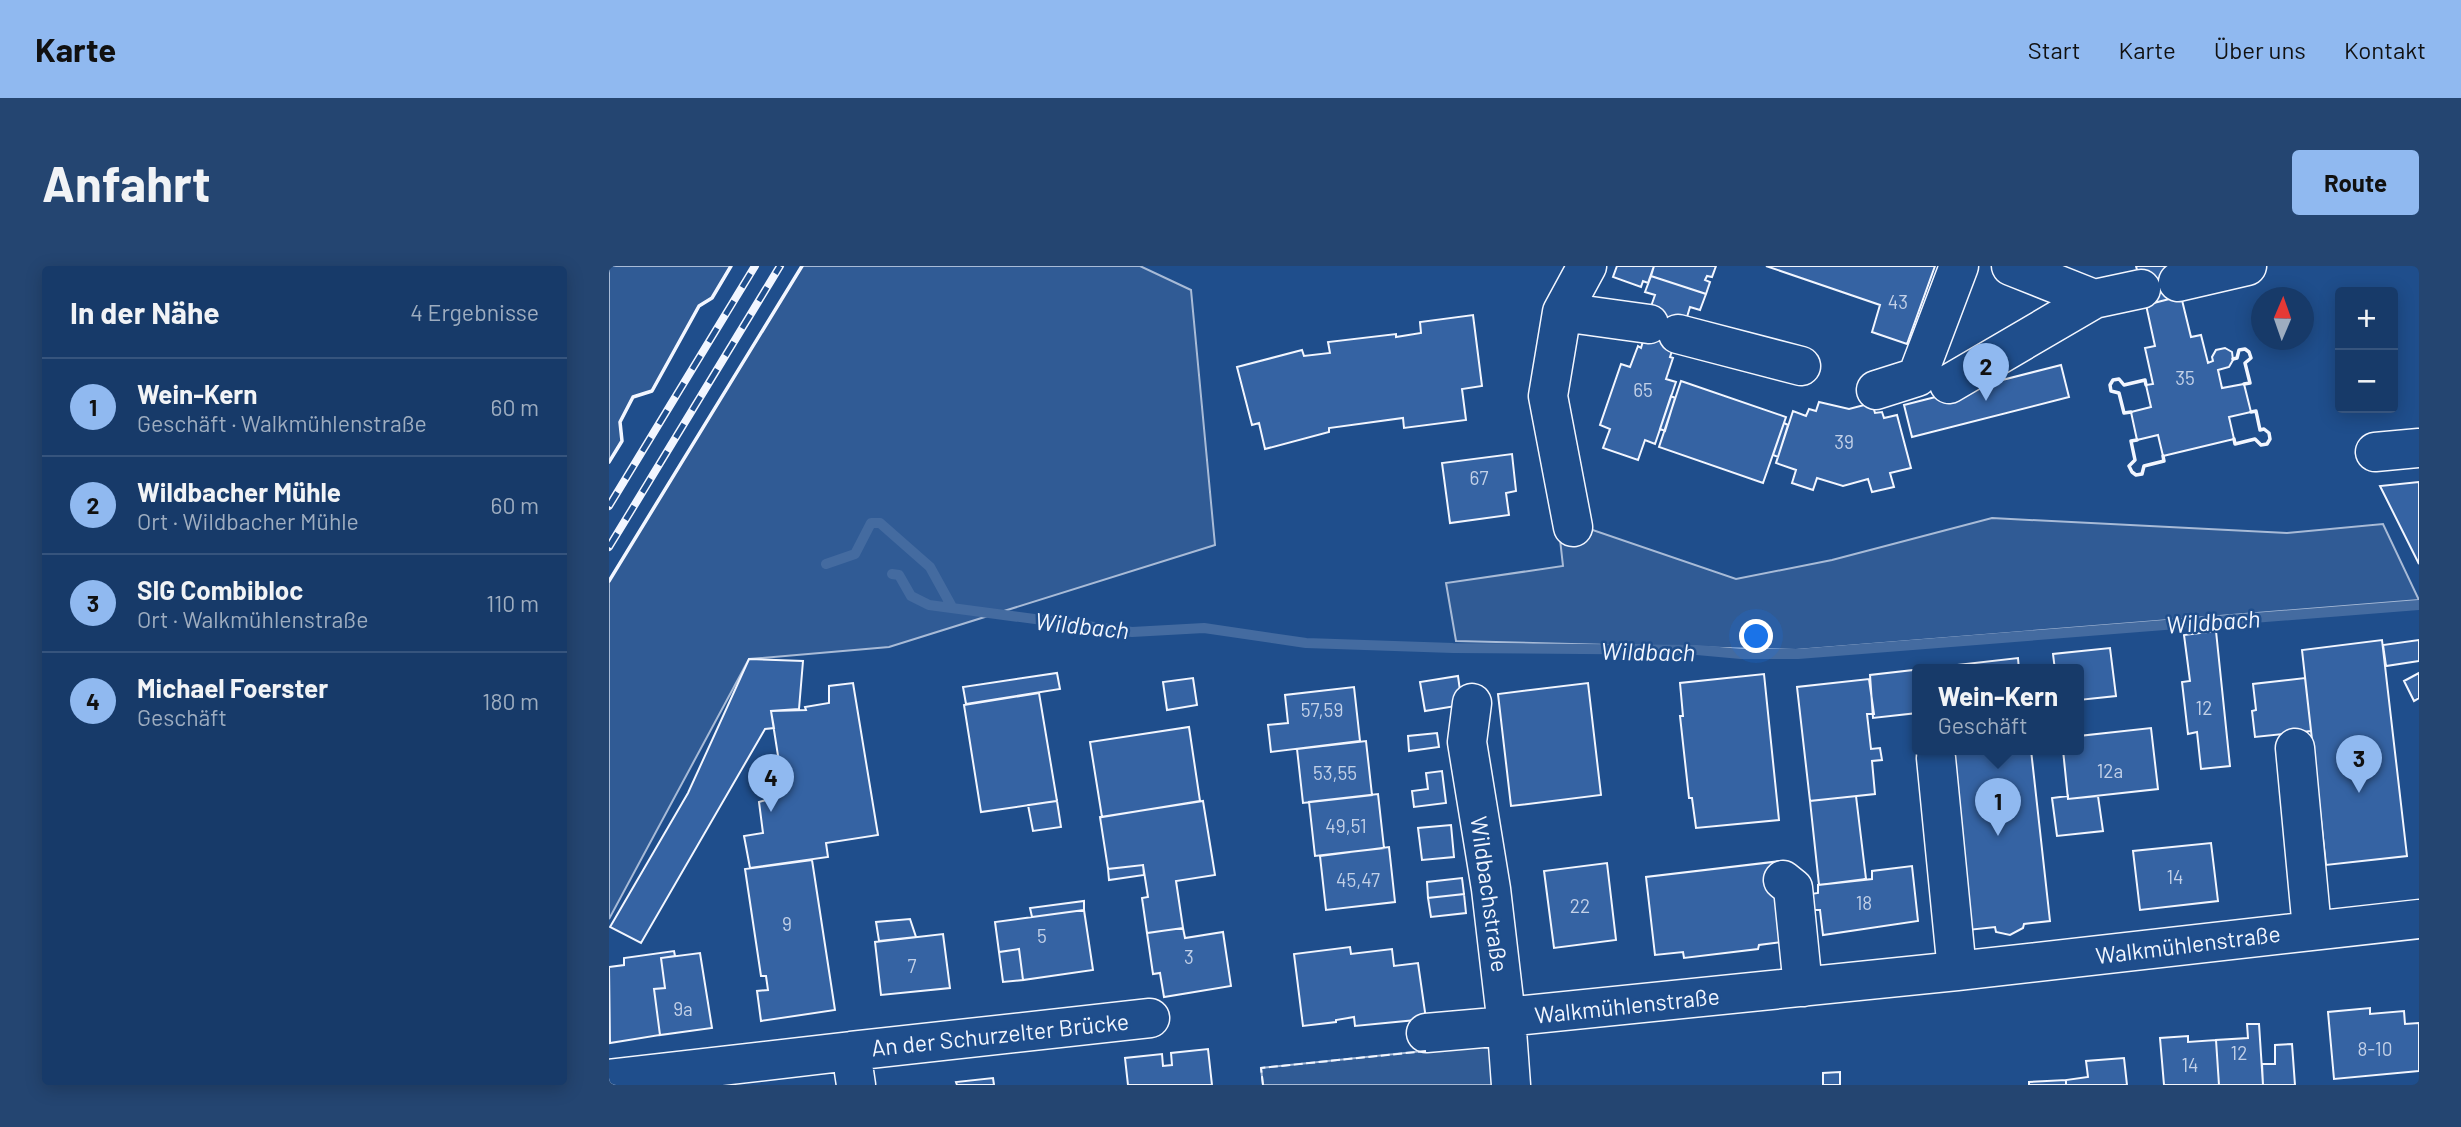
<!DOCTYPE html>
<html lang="de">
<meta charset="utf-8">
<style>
:root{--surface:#173a69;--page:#244571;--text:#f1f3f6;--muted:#9eadc0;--line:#36547d;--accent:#90b9f0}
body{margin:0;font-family:Barlow,sans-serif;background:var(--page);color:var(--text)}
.controls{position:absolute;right:21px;top:21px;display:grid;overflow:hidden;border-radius:7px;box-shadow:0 4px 18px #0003}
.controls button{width:63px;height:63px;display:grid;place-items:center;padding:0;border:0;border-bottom:2px solid var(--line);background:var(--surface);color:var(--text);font:35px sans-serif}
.compass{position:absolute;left:1642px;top:21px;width:63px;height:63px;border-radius:50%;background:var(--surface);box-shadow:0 4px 18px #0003;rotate:2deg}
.you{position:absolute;left:1148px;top:371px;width:24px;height:24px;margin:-18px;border:5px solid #fff;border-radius:50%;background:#1a73e8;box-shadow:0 0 0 10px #1a73e833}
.badge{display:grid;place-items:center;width:46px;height:46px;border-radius:50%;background:var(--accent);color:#111;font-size:23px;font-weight:700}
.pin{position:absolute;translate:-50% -58px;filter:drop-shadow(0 2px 4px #0008)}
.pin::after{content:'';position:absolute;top:37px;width:24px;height:21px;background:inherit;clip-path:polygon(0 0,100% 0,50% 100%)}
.popup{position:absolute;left:1303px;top:398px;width:172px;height:91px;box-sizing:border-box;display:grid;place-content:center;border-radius:7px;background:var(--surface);filter:drop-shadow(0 2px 5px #0005);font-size:23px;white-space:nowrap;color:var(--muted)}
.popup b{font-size:26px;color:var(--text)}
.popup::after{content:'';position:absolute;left:50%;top:100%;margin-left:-14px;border:14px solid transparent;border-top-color:var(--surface)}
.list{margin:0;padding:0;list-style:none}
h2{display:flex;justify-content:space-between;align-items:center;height:91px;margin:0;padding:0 28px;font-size:30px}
h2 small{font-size:23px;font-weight:400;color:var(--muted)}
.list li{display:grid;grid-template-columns:46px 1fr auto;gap:21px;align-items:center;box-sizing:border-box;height:98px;padding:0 28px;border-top:2px solid var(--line)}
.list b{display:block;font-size:26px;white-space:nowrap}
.list p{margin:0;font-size:23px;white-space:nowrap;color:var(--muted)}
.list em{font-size:23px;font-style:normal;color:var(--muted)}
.map{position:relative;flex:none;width:1810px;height:819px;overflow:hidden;border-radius:7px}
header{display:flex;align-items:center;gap:42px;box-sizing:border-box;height:98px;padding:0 35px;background:var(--accent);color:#111}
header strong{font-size:33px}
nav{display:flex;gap:38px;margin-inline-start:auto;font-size:24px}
.intro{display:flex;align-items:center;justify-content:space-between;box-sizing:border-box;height:168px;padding:0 42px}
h1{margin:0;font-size:49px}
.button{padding:18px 32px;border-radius:7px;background:var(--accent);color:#111;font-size:24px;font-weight:700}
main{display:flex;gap:42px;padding:0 42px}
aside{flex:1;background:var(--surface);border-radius:7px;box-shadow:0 4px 18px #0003}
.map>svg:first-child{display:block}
</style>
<header>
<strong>Karte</strong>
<nav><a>Start</a><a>Karte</a><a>Über uns</a><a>Kontakt</a></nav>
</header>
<div class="intro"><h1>Anfahrt</h1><a class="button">Route</a></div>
<main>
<aside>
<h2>In der Nähe<small>4 Ergebnisse</small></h2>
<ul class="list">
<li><span class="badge">1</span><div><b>Wein-Kern</b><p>Geschäft · Walkmühlenstraße</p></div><em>60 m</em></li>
<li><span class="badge">2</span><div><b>Wildbacher Mühle</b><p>Ort · Wildbacher Mühle</p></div><em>60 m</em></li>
<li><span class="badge">3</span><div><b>SIG Combibloc</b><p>Ort · Walkmühlenstraße</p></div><em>110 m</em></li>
<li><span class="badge">4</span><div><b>Michael Foerster</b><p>Geschäft</p></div><em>180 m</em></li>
</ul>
</aside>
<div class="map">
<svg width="1810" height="819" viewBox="0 0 1810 819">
<rect width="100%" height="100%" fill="#1f4e8c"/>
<path fill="#305b95" stroke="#a8bbd7" stroke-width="2" d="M 0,0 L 122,0 L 103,32 L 90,40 L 43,125 L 24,131 L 11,156 L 13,175 L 0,196 Z
M 193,0 L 531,0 L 582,24 L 606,279 L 280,381 L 140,393 L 0,653 L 0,315 Z
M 1383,252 L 1678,267 L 1774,258 L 1810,334 L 1187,384 L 847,375 L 837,317 L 954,300 L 950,264 L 975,261 L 1127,313 L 1223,294 Z
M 881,778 L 883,819 L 654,819 L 652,802 Z"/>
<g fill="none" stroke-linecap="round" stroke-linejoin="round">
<path stroke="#446ba0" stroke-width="10" d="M 217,298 L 246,288 L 262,257 L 271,257 L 321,301 L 343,341
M 283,308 L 290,309 L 302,330 L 320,339 L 523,366 L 595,362 L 697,377 L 844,382 L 1088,384 L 1132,388 L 1189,388 L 1810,339"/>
</g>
<path fill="#3563a3" stroke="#f2f6ff" stroke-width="2" d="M 1045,0 L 1107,0 L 1103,11 L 1098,10 L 1096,14 L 1101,16 L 1097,28 L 1042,10 Z
M 1045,0 L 1039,17 L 1034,15 L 1032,21 L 1004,11 L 1008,0 Z
M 1157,0 L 1326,0 L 1298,78 L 1263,66 L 1271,39 Z
M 1527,0 L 1565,0 L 1572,30 L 1537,39 Z
M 1042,10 L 1097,28 L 1091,44 L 1081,41 L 1075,61 L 1039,49 L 1046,29 L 1036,26 Z
M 1572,30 L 1582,71 L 1592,69 L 1599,97 L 1604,95 L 1603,91 L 1607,84 L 1616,82 L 1623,86 L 1624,94 L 1620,101 L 1609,104 L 1613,122 L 1635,118 L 1642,146 L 1620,151 L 1625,173 L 1554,190 L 1549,169 L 1528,174 L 1522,146 L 1542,141 L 1537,119 L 1544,118 L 1536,82 L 1546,80 L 1537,39 Z
M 864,49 L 873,120 L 853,123 L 857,154 L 795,162 L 794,152 L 720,162 L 720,166 L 656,183 L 650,157 L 643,159 L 628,101 L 693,84 L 695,90 L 721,87 L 719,76 L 787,68 L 787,71 L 812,67 L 811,56 Z
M 1037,65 L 1066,76 L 1061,91 L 1064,92 L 1057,113 L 1067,116 L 1046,178 L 1036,174 L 1029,194 L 994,182 L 1001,163 L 991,159 L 1012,98 L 1021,101 L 1029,80 L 1032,82 Z
M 1452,99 L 1460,131 L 1303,171 L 1295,139 Z
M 1072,115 L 1177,151 L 1154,217 L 1050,181 Z
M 1062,130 L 1066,132 L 1056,165 L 1051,163 Z
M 1210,136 L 1240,143 L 1263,137 L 1266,147 L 1273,146 L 1275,152 L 1288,149 L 1302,202 L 1281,207 L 1285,221 L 1263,226 L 1259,213 L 1234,220 L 1208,212 L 1204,224 L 1183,217 L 1187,204 L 1167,197 L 1184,145 L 1197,150 L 1200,143 L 1207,145 Z
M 1175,157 L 1179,159 L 1169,191 L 1164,189 Z
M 903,188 L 907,225 L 897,227 L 900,249 L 841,257 L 833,197 Z
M 1810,216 L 1810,298 L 1771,220 Z
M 1607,365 L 1621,500 L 1592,503 L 1588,466 L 1579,468 L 1573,416 L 1581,415 L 1575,369 Z
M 1773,374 L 1798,590 L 1717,599 L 1693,384 Z
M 1810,374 L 1810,395 L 1777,400 L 1774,379 Z
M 1501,382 L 1507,430 L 1470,434 L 1470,404 L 1446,404 L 1444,388 Z
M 1409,392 L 1410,404 L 1308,404 L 1308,447 L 1264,452 L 1261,409 Z
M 140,393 L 194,395 L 190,443 L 162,445 L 165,462 L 156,463 L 32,677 L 1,661 L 79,527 Z
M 448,407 L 451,423 L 357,438 L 354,421 Z
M 1810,407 L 1810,432 L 1805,435 L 1795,415 Z
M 1155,408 L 1170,554 L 1087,562 L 1083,532 L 1080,532 L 1071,450 L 1074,450 L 1071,417 Z
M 849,410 L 853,439 L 816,445 L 811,416 Z
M 584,412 L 588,439 L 558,444 L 554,416 Z
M 1696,412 L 1702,465 L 1646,471 L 1643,445 L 1647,444 L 1644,418 Z
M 1260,413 L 1265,448 L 1258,448 L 1262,483 L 1271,482 L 1273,494 L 1263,495 L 1266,528 L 1201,535 L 1188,421 Z
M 244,417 L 269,569 L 217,577 L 219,591 L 141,602 L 135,570 L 154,567 L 150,536 L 164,532 L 159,499 L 170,496 L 162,445 L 197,444 L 196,441 L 220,437 L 220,420 Z
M 979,417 L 992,529 L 902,540 L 889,428 Z
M 745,421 L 751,475 L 662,486 L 659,459 L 679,457 L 676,429 Z
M 430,427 L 448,535 L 372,546 L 355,439 Z
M 580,461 L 591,535 L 493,551 L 481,476 Z
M 1542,462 L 1549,523 L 1459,533 L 1454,484 L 1470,484 L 1470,470 Z
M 828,467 L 830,481 L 800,485 L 799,470 Z
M 757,475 L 763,529 L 694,537 L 688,483 Z
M 1337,484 L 1422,484 L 1441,655 L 1415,658 L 1414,662 L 1401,669 L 1387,666 L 1386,661 L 1359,664 Z
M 833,505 L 837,537 L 805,541 L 803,525 L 819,523 L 817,507 Z
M 769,528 L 775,582 L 706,590 L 700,536 Z
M 1247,530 L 1257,613 L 1210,619 L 1201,535 Z
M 1459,530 L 1459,533 L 1489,530 L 1494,565 L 1448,570 L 1443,532 Z
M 448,535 L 452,561 L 424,565 L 419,539 Z
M 594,535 L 606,609 L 567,615 L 574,662 L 538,667 L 533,632 L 539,631 L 534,599 L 499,603 L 491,551 Z
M 842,559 L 845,591 L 813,594 L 809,562 Z
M 1602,577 L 1609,635 L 1531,644 L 1524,585 Z
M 780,581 L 786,636 L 717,644 L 711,590 Z
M 203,594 L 226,744 L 152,755 L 148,725 L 159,724 L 157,710 L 152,710 L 136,603 Z
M 1172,595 L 1181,675 L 1150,679 L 1149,683 L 1075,692 L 1074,686 L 1046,689 L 1037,611 Z
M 998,597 L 1007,674 L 945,682 L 935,605 Z
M 534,599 L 535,609 L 500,614 L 499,603 Z
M 1303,600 L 1309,655 L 1214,669 L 1211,644 L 1203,644 L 1202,628 L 1209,627 L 1209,619 L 1263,613 L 1263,605 Z
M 853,612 L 855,628 L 819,632 L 818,616 Z
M 855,628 L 857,647 L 822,651 L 819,632 Z
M 475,635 L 475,644 L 423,651 L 421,642 Z
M 475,644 L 484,704 L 414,714 L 410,683 L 390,686 L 386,656 Z
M 301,653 L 307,671 L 270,675 L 267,656 Z
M 574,662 L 576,672 L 614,666 L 622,720 L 555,731 L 551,707 L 544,708 L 538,667 Z
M 334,668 L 341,722 L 272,729 L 266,676 Z
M 741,681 L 742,688 L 783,683 L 785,700 L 809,697 L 817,753 L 746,760 L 745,751 L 727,754 L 727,756 L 694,760 L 685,688 Z
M 410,683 L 414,714 L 394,716 L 390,686 Z
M 65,685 L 66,690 L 52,692 L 56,722 L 45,723 L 51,769 L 1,777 L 0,701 L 15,699 L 15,692 Z
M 91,687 L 103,762 L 51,769 L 45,723 L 56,722 L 52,692 Z
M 1761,742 L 1761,748 L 1795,745 L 1796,758 L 1810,757 L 1810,805 L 1725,813 L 1719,746 Z
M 1638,758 L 1650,758 L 1654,819 L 1610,819 L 1607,774 L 1639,772 Z
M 1579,770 L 1579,776 L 1607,774 L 1610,819 L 1555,819 L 1551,772 Z
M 1683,778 L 1686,819 L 1654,819 L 1653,798 L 1666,798 L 1666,779 Z
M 599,783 L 603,819 L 519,819 L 516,792 L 553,788 L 554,800 L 563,799 L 562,787 Z
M 1515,792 L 1518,819 L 1457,819 L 1457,814 L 1479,811 L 1477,795 Z
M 1231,806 L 1231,819 L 1214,819 L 1214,807 Z
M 384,812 L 385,819 L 348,819 L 347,816 Z
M 1457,814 L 1457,819 L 1420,819 L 1420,816 Z"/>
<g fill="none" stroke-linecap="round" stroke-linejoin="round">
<defs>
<path id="minor" d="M 1402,0 L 1485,33
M 1569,16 L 1638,0
M 953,46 L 1040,58
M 1069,68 L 1192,100
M 1340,118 L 1485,33 L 1532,23
M 1267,124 L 1308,111 L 1350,0
M 1766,186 L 1810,182
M 964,261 L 939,130 L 953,46 L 978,0
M 863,437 L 858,476 L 882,623 L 897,751 L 902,819
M 1686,482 L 1703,663
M 1327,492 L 1348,705
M 1174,614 L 1184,622 L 1194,721
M 897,751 L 1348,705 L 1810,653
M 817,767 L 897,760
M 0,813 L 242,785
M 247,819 L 242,785 L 541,752"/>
</defs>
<use href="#minor" stroke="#f2f6ff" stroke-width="41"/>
<use href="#minor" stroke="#1f4e8c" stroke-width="38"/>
<defs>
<path id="rail" d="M 0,240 L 146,0
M 0,281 L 171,0"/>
</defs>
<use href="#rail" stroke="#f2f6ff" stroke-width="8"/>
<use href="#rail" stroke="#1f4e8c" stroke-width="5" stroke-dasharray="16" stroke-linecap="butt"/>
<path stroke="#f2f6ff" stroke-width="2" stroke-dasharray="9 3.5" stroke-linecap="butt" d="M 654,819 L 652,802 L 817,785"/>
<path stroke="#f2f6ff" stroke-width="3.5" d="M 1624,93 L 1628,92 L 1630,84 L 1636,83 L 1640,86 L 1642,92 L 1636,97 L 1641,117 L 1635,118
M 1522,146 L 1515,147 L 1510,127 L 1502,125 L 1501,119 L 1504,114 L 1510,113 L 1515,119 L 1536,114 L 1537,119
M 1625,173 L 1626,178 L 1646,173 L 1652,179 L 1658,178 L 1661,173 L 1660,167 L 1655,163 L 1651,164 L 1647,145 L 1642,146
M 1528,174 L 1522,175 L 1526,194 L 1520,200 L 1523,206 L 1527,209 L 1533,208 L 1535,200 L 1555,195 L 1554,190
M 0,196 L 13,175 L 11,156 L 24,131 L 43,125 L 90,40 L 103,32 L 122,0
M 0,315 L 193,0"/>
</g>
<g text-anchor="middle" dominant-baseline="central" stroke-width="5" stroke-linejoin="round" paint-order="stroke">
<g font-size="19" fill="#c3d1e8">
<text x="1289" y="35">43</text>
<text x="1576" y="111">35</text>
<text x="1034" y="123">65</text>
<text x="1235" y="175">39</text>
<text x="870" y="211">67</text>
<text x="1595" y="441">12</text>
<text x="713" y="443">57,59</text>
<text x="1501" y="504">12a</text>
<text x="726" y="506">53,55</text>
<text x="737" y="559">49,51</text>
<text x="1566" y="610">14</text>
<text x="749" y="613">45,47</text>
<text x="1255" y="636">18</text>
<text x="971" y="639">22</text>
<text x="178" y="657">9</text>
<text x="433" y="669">5</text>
<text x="580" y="690">3</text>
<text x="303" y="699">7</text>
<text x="74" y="742">9a</text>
<text x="1766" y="782">8-10</text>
<text x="1630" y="786">12</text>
<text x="1581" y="798">14</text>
</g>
<g font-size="23" fill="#f2f6ff" stroke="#1f4e8c">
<text transform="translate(881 628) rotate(82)">Wildbachstraße</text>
<text transform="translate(1579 678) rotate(-7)">Walkmühlenstraße</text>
<text transform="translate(1018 739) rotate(-6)">Walkmühlenstraße</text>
<text transform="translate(391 768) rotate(-6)">An der Schurzelter Brücke</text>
</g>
<g font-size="24" font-style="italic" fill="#f2f6ff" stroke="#1f4e8c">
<text transform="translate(1604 355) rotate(-4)">Wildbach</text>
<text transform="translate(473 359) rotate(6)">Wildbach</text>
<text transform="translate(1039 385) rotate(1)">Wildbach</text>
</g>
</g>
</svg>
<div class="controls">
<button>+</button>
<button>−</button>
</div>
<svg class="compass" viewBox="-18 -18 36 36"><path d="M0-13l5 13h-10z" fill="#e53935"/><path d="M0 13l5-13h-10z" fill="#9eadc0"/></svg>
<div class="you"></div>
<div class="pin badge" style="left:1389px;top:570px">1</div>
<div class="popup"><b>Wein-Kern</b>Geschäft</div>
<div class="pin badge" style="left:1377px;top:135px">2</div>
<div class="pin badge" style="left:1750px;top:527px">3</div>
<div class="pin badge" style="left:162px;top:546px">4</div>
</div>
</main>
